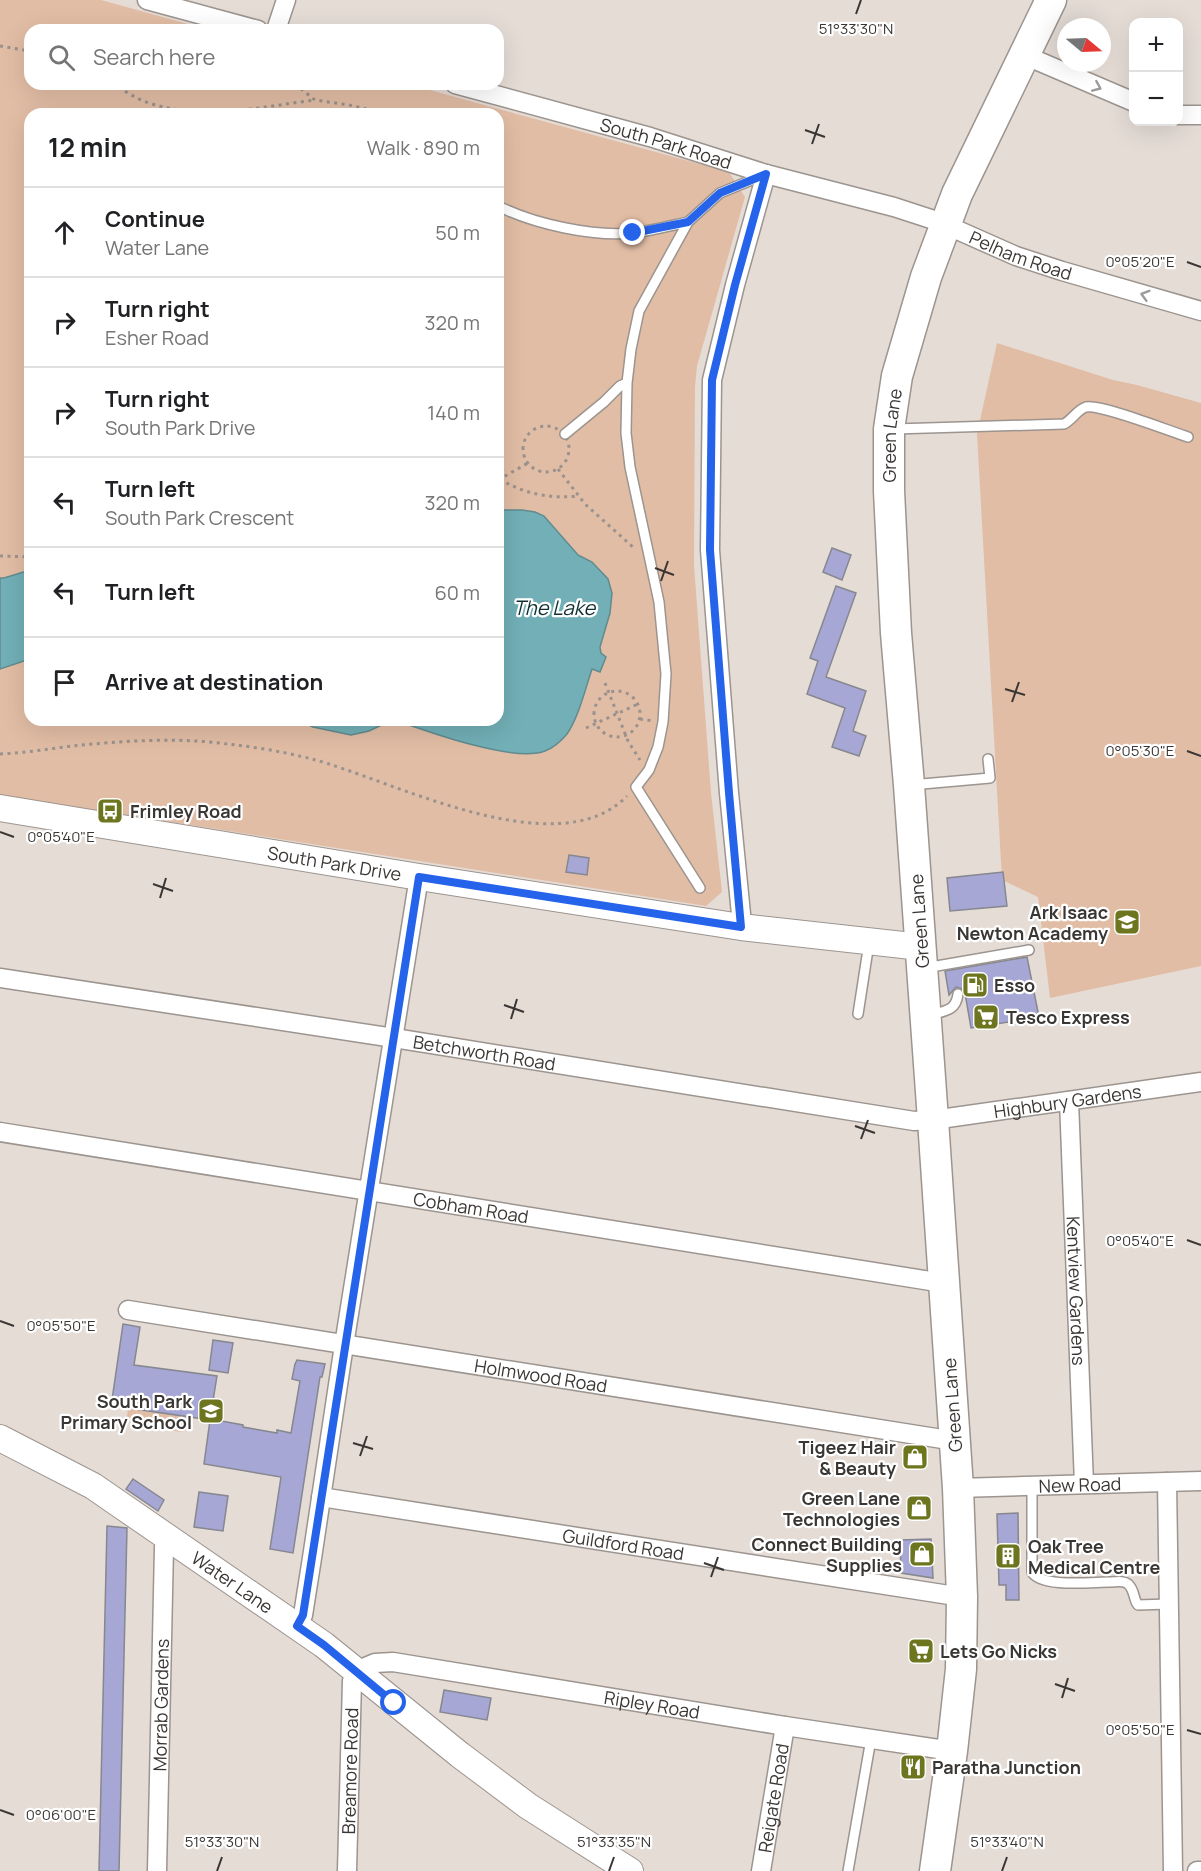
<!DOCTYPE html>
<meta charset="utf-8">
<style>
:root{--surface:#fff;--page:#f6f6f6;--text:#202124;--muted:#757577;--line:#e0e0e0}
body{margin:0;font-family:Manrope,sans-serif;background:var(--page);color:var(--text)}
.controls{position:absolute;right:18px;top:18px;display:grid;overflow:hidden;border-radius:12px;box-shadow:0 6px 24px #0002}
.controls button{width:54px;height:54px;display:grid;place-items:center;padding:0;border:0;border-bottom:2px solid var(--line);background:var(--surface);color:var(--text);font:30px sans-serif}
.compass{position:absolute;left:1057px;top:18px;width:54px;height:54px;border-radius:50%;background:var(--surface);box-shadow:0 6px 24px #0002;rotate:109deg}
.stop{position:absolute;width:18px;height:18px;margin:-14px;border:4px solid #2563eb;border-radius:50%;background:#fff}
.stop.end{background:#2563eb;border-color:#fff;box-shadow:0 2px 6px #0008}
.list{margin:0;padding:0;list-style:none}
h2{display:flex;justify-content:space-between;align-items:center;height:78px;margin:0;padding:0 24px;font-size:26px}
h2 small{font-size:20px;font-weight:400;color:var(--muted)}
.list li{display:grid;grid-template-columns:39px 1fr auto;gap:18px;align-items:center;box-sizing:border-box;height:90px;padding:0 24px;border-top:2px solid var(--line)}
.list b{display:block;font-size:22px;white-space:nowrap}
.list p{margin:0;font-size:20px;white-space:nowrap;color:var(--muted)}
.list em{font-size:20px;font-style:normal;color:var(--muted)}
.icon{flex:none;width:33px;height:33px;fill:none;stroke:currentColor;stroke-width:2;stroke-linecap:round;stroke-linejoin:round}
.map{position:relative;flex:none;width:1201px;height:1871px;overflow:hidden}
.search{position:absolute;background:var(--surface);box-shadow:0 6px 24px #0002;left:24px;top:24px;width:480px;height:66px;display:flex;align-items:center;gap:15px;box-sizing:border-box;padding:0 21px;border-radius:18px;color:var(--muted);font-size:22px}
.panel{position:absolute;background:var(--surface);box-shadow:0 6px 24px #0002;left:24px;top:108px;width:480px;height:618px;border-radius:18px}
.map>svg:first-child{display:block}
</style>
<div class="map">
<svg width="1201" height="1871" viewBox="0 0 1201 1871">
<rect width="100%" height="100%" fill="#e5dcd6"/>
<path fill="#e2bda5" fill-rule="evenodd" d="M 0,0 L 101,0 L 210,30 L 30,30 L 30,84 L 408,84 L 729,172 L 745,197 L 697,366 L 695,387 L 694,565 L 711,793 L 722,892 L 706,906 L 0,795 ZM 30,114 L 498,114 L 498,720 L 30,720 Z
M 997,343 L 1113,380 L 1137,385 L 1201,403 L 1201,966 L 1050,998 L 1038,897 L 1002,880 L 977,434 Z
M 128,1408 L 193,1418 C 193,1425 189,1430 181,1432 L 135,1424 L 127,1416 Z"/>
<path fill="#72afb6" stroke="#618b8f" stroke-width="1.5" d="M 498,510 L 522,510 L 535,512 L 544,516 L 578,555 L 592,562 L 608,579 L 612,593 L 610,613 L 600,647 L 601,653 L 606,657 L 600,672 L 592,669 C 585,690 579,716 567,734 C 562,740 553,748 545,751 C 515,763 429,732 398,721 L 390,721 L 369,731 L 351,735 L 313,727 L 299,720 L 498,720 Z
M 30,570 L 30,588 L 28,589 L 30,593 L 30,659 L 0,669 L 0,578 L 4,578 Z"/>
<path fill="#a6a7d4" stroke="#86878f" stroke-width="1.5" d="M 832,548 L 851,555 L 842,580 L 823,572 Z
M 836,586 L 856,593 L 826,677 L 866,691 L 853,731 L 866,736 L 859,756 L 832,747 L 845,708 L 807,694 L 818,661 L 810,658 Z
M 569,855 L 589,858 L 587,875 L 566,872 Z
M 1003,872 L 1007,906 L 950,911 L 947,878 Z
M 1027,957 L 1039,1017 L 971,1028 L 965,993 L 962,989 L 956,987 L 949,995 L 945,971 Z
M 123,1324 L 140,1327 L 134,1365 L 217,1376 L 210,1419 L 243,1425 L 243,1427 L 277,1433 L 277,1430 L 291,1433 L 300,1381 L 292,1379 L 295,1364 L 297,1360 L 325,1364 L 322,1377 L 320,1377 L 293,1553 L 270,1549 L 281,1477 L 204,1464 L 210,1420 L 128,1408 L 128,1403 L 112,1400 Z
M 213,1340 L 233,1343 L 228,1373 L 209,1370 Z
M 133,1479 L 164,1500 L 158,1511 L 126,1489 Z
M 199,1492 L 228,1496 L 223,1531 L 194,1527 Z
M 1018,1513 L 1019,1600 L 1006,1600 L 1006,1585 L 999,1585 L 997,1514 Z
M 107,1526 L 127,1528 L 119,1871 L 99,1871 Z
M 931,1539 L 933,1578 L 901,1573 L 900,1540 Z
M 444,1690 L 491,1698 L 487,1720 L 440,1712 Z"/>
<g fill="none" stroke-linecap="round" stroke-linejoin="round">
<defs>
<path id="lane" d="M 498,206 C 534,224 593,237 633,233 C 651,231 670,226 688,222
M 894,429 L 1064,424 C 1072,420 1078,409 1086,407 C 1101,404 1169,431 1188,437
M 565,434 L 604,402 L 620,386 L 627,383
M 911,785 L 990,778 L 988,759
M 700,888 L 636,787 L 649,770 L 658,747 L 663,722 L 666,674 L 659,602 L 630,467 L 626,433 L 627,383 L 631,349 L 639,311 L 688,222 L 720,193 L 764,175
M 925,968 L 1029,950
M 858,1014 L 869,943
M 930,1015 C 945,1011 956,1011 958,994
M 1032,1486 L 1032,1572 C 1041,1588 1092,1582 1109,1582 C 1116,1582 1123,1580 1128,1584 C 1135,1590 1133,1599 1138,1605 L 1168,1604
M 848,1871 L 871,1739"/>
<g id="street">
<path d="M 147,0 L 258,30"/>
<path d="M 276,30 L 286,0"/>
<path d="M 1024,55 L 1134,102"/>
<path id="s1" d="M 455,84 L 650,137 L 766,174 L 894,207 L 937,221 L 1016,256 L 1062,271 L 1201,311"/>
<path d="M 1178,115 L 1201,115"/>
<path d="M 741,927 L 741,914 L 729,793 L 710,550 L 712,380 L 735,285 L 766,174"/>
<path id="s2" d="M 0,978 L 394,1038 L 914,1121 L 933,1120 L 1201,1082"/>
<path id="s3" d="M 1069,1101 L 1084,1484"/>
<path id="s4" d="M 0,1132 L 943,1283"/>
<path id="s5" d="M 128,1310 L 955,1441"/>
<path d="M 1167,1482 L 1173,1871"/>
<path id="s6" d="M 958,1488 L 1201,1481"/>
<path id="s7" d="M 321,1497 L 962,1597"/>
<path d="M 297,1626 L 303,1615 L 312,1558 L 344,1345 L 419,877"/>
<path id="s8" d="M 157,1871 L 164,1547 L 169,1538"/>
<path id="s9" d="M 347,1871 L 352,1681 L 356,1671 L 375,1663 L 393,1662 L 785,1726 L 952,1751"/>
<path id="s10" d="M 761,1871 L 785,1726"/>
<path d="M 1197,1871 L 1201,1871"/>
</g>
<g id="secondary">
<path id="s11" d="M 0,808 L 419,877 L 741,927 L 921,947"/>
<path id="s12" d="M 0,1438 L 93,1486 L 122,1506 L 324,1645 L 460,1755 L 528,1806 L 630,1871"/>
</g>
<g id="primary">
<path id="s13" d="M 935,1871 L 952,1751 L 961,1669 L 962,1597 L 958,1488 L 933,1120 L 909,785 L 896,633 L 889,491 L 889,429 L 897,376 L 926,277 L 957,194 L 1051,0"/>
</g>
</defs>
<use href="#lane" stroke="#9c948f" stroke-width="12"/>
<use href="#street" stroke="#9c948f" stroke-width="21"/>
<use href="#secondary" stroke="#9c948f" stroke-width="28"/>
<use href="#primary" stroke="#9c948f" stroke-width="33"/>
<path stroke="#99928e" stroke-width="3" stroke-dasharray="3 4.5" stroke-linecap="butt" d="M 0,46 L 30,51
M 112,84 C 124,90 136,99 149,103 C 204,121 259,107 315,100
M 295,84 L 315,100 L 349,105 L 390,114
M523 449a23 23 0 1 1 46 0a23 23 0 1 1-46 0Z
M 558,469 L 585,504 L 634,548
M 498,479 L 500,479 L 528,463
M 500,479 C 523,494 552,499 579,496
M 0,556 L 30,557
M 605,683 L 628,741 L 640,760
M594 714a23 23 0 1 1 46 0a23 23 0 1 1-46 0Z
M 640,719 L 653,721
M 586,728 L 638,704
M 0,754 C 24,753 48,749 72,746 C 122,741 177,737 227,744 C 255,747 285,752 312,759 C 392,780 557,868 627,796"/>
<use href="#lane" stroke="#fff" stroke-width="9"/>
<use href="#street" stroke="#fff" stroke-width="18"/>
<use href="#secondary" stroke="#fff" stroke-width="26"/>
<use href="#primary" stroke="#fff" stroke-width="30"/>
</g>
<defs><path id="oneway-chevron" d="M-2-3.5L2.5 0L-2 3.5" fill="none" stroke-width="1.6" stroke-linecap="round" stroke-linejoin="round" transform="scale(1.5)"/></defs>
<g stroke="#9c9a9a">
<use href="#oneway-chevron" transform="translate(1097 87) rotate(23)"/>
<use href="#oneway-chevron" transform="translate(1145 295) rotate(-164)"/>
</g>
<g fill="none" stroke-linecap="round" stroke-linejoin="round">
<path stroke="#2563eb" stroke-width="8" d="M 394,1703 L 324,1645 L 297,1626 L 303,1615 L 419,877 L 741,927 L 729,793 L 710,550 L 712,380 L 735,285 L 766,174 L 720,193 L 688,222 L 633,233"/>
</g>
<path fill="none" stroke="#3a3634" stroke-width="2" d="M 856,14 L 861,0M 805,130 L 825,137M 812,144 L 819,124M 1187,262 L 1201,267M 655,568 L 674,575M 661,581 L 668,561M 1005,689 L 1025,695M 1012,702 L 1019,682M 1187,751 L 1201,756M 0,832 L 14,837M 153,884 L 173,891M 160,898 L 166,878M 504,1005 L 524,1012M 511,1019 L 517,999M 855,1126 L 875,1133M 861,1139 L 868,1120M 1187,1240 L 1201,1245M 0,1321 L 14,1326M 353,1443 L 373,1449M 360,1456 L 367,1436M 704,1563 L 724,1570M 711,1577 L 718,1557M 1055,1684 L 1075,1691M 1062,1698 L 1068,1678M 1187,1730 L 1201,1734M 0,1810 L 14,1815M 217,1871 L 222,1857M 609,1871 L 614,1857M 1002,1871 L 1007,1857"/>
<defs>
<symbol id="bus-square" viewBox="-11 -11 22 22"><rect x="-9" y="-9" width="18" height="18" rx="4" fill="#6d751f" stroke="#fff"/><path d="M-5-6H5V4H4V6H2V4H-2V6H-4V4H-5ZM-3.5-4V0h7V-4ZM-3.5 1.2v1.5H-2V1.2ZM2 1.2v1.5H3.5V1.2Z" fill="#fff"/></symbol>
<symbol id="school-square" viewBox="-11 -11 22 22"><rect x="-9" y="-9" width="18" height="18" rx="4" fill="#6d751f" stroke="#fff"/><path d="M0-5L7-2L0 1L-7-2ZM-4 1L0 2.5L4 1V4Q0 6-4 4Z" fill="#fff"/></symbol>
<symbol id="fuel-square" viewBox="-11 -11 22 22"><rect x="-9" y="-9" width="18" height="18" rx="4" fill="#6d751f" stroke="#fff"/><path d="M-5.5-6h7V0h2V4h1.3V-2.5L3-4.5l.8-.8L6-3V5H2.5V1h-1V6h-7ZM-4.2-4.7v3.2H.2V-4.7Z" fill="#fff"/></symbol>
<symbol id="supermarket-square" viewBox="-11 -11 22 22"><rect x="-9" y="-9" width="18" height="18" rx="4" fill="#6d751f" stroke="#fff"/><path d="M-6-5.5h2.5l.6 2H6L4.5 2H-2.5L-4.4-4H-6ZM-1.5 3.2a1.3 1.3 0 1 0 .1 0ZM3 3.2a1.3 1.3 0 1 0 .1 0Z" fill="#fff"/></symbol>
<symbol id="shop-square" viewBox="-11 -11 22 22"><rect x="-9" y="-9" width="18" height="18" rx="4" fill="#6d751f" stroke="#fff"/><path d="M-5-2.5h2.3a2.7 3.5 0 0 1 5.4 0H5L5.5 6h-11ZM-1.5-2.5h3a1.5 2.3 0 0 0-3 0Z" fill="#fff"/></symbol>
<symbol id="building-square" viewBox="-11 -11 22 22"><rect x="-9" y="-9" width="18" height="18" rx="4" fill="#6d751f" stroke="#fff"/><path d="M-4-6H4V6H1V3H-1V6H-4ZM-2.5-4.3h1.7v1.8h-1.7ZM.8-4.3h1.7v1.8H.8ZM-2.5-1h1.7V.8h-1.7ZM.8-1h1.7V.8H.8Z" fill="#fff"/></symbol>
<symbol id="restaurant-square" viewBox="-11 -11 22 22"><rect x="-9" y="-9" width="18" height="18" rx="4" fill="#6d751f" stroke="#fff"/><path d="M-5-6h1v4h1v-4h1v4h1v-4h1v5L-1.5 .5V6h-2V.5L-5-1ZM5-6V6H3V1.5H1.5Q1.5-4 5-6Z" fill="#fff"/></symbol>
</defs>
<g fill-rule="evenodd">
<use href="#bus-square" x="95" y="796" width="30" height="30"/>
<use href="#school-square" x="1112" y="907" width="30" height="30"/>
<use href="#fuel-square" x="960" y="970" width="30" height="30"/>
<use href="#supermarket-square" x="971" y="1002" width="30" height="30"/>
<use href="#school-square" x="196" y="1396" width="30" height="30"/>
<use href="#shop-square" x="900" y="1442" width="30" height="30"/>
<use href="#shop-square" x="904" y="1493" width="30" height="30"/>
<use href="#shop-square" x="907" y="1539" width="30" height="30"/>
<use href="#building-square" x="993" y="1541" width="30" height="30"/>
<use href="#supermarket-square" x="906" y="1636" width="30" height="30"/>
<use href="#restaurant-square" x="898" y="1752" width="30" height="30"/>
</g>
<g text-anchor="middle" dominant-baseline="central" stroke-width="4.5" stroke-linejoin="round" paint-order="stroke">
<g font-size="18" fill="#3a3634" stroke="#fff">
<text stroke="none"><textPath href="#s1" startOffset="219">South Park Road</textPath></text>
<text stroke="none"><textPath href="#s1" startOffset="592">Pelham Road</textPath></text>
<text stroke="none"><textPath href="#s13" startOffset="1440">Green Lane</textPath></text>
<text stroke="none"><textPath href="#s11" startOffset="339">South Park Drive</textPath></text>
<text transform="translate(919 921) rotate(-94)">Green Lane</text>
<text stroke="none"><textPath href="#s2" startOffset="490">Betchworth Road</textPath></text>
<text stroke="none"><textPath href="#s2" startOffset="1080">Highbury Gardens</textPath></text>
<text stroke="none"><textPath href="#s4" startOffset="477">Cobham Road</textPath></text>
<text stroke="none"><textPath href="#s3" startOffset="190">Kentview Gardens</textPath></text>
<text stroke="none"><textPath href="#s5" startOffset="418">Holmwood Road</textPath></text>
<text transform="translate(952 1405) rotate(-94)">Green Lane</text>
<text stroke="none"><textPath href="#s6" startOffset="122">New Road</textPath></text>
<text stroke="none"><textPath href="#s7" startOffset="306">Guildford Road</textPath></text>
<text stroke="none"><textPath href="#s12" startOffset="274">Water Lane</textPath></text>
<text stroke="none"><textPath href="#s8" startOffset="166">Morrab Gardens</textPath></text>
<text stroke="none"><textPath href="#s9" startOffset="502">Ripley Road</textPath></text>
<text stroke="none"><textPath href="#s9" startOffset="100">Breamore Road</textPath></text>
<text stroke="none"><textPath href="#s10" startOffset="74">Reigate Road</textPath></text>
</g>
<g font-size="18" font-weight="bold" fill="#3a3634" stroke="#fff" text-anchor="start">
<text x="130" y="811">Frimley Road</text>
<text x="1108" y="912" text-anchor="end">Ark Isaac<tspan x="1108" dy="21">Newton Academy</tspan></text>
<text x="994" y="985">Esso</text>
<text x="1006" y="1017">Tesco Express</text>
<text x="192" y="1401" text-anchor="end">South Park<tspan x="192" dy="21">Primary School</tspan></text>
<text x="896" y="1447" text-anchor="end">Tigeez Hair<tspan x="896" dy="21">&amp; Beauty</tspan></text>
<text x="900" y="1498" text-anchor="end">Green Lane<tspan x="900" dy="21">Technologies</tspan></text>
<text x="902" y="1544" text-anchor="end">Connect Building<tspan x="902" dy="21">Supplies</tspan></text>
<text x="1028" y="1546">Oak Tree<tspan x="1028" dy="21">Medical Centre</tspan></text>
<text x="940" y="1651">Lets Go Nicks</text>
<text x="932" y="1767">Paratha Junction</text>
</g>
<g font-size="20" font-style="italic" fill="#103033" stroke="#fff">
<text x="554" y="607">The Lake</text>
</g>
</g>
<g font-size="15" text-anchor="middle" fill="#3a3634" stroke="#fff" stroke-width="4.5" stroke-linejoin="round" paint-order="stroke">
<text x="856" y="34">51°33'30"N</text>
<text x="1140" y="267">0°05'20"E</text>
<text x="1140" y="756">0°05'30"E</text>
<text x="61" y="842">0°05'40"E</text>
<text x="1140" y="1246">0°05'40"E</text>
<text x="61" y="1331">0°05'50"E</text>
<text x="1140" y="1735">0°05'50"E</text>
<text x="61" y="1820">0°06'00"E</text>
<text x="222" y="1847">51°33'30"N</text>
<text x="614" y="1847">51°33'35"N</text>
<text x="1007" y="1847">51°33'40"N</text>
</g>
</svg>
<div class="controls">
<button>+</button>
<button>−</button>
</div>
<svg class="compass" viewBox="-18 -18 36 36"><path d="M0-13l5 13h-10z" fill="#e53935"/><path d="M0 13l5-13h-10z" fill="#757577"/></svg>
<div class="stop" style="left:394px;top:1703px"></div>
<div class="stop end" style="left:633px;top:233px"></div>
<div class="search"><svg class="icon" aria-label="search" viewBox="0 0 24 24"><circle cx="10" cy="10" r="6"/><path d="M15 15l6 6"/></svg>Search here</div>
<section class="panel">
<h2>12 min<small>Walk · 890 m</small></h2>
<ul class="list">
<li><svg class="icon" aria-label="ahead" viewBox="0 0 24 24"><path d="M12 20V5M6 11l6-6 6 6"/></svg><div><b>Continue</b><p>Water Lane</p></div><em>50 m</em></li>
<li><svg class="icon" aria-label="right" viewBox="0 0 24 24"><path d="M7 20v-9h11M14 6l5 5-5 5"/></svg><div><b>Turn right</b><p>Esher Road</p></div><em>320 m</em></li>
<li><svg class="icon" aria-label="right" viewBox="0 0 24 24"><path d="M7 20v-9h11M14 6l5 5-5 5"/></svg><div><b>Turn right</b><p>South Park Drive</p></div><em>140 m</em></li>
<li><svg class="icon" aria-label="left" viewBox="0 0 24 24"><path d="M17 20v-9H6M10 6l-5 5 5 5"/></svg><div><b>Turn left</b><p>South Park Crescent</p></div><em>320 m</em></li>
<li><svg class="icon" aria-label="left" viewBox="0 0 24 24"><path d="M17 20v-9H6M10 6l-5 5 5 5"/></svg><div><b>Turn left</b></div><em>60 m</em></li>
<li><svg class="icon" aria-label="arrive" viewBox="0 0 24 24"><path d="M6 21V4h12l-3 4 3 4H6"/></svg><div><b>Arrive at destination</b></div></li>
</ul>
</section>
</div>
